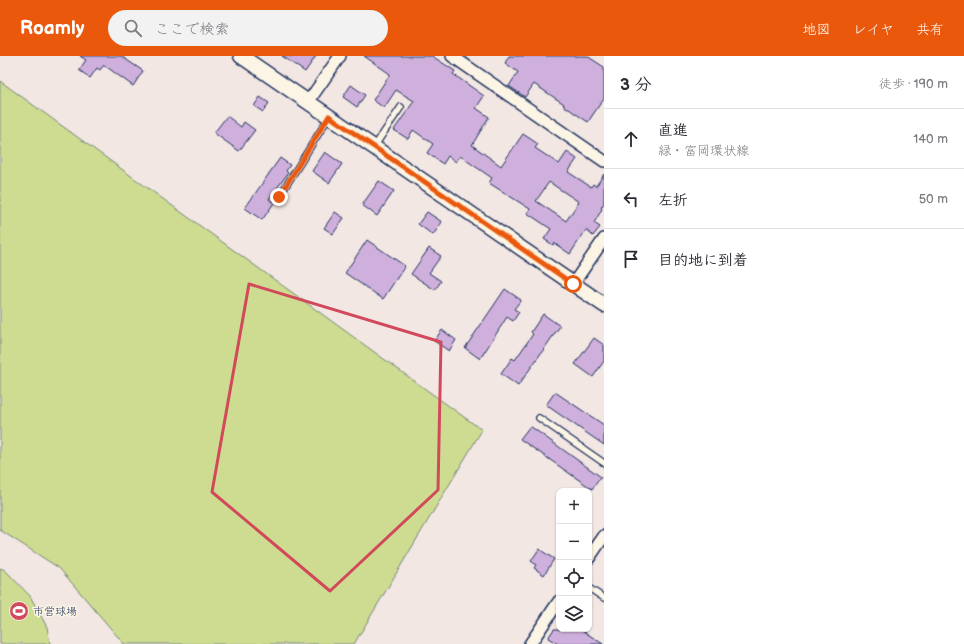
<!DOCTYPE html>
<html lang="ja">
<meta charset="utf-8">
<style>
:root{--surface:#fff;--page:#f2f2f3;--text:#2b2b33;--muted:#7c7c81;--line:#e1e1e2;--accent:#ea580c}
body{margin:0;font-family:"Balsamiq Sans","Klee One",sans-serif;background:var(--page);color:var(--text)}
.controls{position:absolute;right:12px;bottom:12px;display:grid;overflow:hidden;border-radius:8px;box-shadow:0 1px 3px #0004}
.controls button{width:36px;height:36px;display:grid;place-items:center;padding:0;border:0;border-bottom:1px solid var(--line);background:var(--surface);color:var(--text);font:20px sans-serif}
.stop{position:absolute;width:12px;height:12px;margin:-9px;border:3px solid #ea580c;border-radius:50%;background:#fff}
.stop.end{background:#ea580c;border-color:#fff;box-shadow:0 1px 4px #0008}
.list{margin:0;padding:0;list-style:none}
h2{display:flex;justify-content:space-between;align-items:center;height:52px;margin:0;padding:0 16px;font-size:17px}
h2 small{font-size:13px;font-weight:400;color:var(--muted)}
.list li{display:grid;grid-template-columns:26px 1fr auto;gap:12px;align-items:center;box-sizing:border-box;height:60px;padding:0 16px;border-top:1px solid var(--line)}
.list b{display:block;font-size:15px;white-space:nowrap}
.list p{margin:0;font-size:13px;white-space:nowrap;color:var(--muted)}
.list em{font-size:13px;font-style:normal;color:var(--muted)}
.icon{flex:none;width:22px;height:22px;fill:none;stroke:currentColor;stroke-width:2;stroke-linecap:round;stroke-linejoin:round}
.map{position:relative;flex:none;width:604px;height:588px;overflow:hidden}
header{display:flex;align-items:center;gap:24px;box-sizing:border-box;height:56px;padding:0 20px;background:var(--accent);color:#fff}
header strong{font-size:19px}
nav{display:flex;gap:22px;margin-inline-start:auto;font-size:14px}
.search{width:280px;height:36px;background:var(--page);display:flex;align-items:center;gap:10px;box-sizing:border-box;padding:0 14px;border-radius:22px;color:var(--muted);font-size:15px}
main{display:flex}
aside{flex:1;background:var(--surface)}
.map>svg:first-child{display:block}
</style>
<header>
<strong>Roamly</strong>
<div class="search"><svg class="icon" aria-label="search" viewBox="0 0 24 24"><circle cx="10" cy="10" r="6"/><path d="M15 15l6 6"/></svg>ここで検索</div>
<nav><a>地図</a><a>レイヤ</a><a>共有</a></nav>
</header>
<main>
<div class="map">
<svg width="604" height="588" viewBox="0 0 604 588">
<rect width="100%" height="100%" fill="#f3e7e3"/>
<filter id="ink" filterUnits="userSpaceOnUse"><feTurbulence type="fractalNoise" baseFrequency=".025" numOctaves="2"/><feDisplacementMap in="SourceGraphic" scale="8" xChannelSelector="R" yChannelSelector="G"/><feConvolveMatrix kernelMatrix="1 2 1 2 8 2 1 2 1" color-interpolation-filters="sRGB"/></filter>
<g filter="url(#ink)">
<path fill="#cddc90" stroke="#748677" d="M 0,25 L 482,374 L 354,588 L 124,588 L 59,512 L 0,474 Z
M 0,512 L 5,514 L 30,540 L 47,571 L 50,588 L 0,588 Z"/>
<path fill="#cfb0dc" stroke="#1b2f5e" fill-rule="evenodd" d="M 80,0 L 121,0 L 143,15 L 133,30 L 104,9 L 100,14 L 97,12 L 90,22 L 79,14 L 86,4 Z
M 282,0 L 316,0 L 305,16 Z
M 364,0 L 432,0 L 455,15 L 453,18 L 484,40 L 476,52 L 489,61 L 472,89 L 501,110 L 523,78 L 538,88 L 535,92 L 559,108 L 567,96 L 577,103 L 568,116 L 591,131 L 593,128 L 596,130 L 604,118 L 604,147 L 601,152 L 602,153 L 594,167 L 600,171 L 593,180 L 586,174 L 570,198 L 554,187 L 553,189 L 544,183 L 551,173 L 527,157 L 530,153 L 489,127 L 492,122 L 460,100 L 456,106 L 448,100 L 443,108 L 427,97 L 433,88 L 413,74 L 408,83 L 394,74 L 414,45 L 396,34 L 384,52 L 373,44 L 390,18 ZM 549,126 L 579,146 L 566,165 L 536,145 Z
M 509,0 L 587,0 L 604,11 L 604,42 L 588,66 L 563,49 L 564,48 L 534,28 L 525,41 L 509,30 L 518,16 L 505,7 Z
M 351,29 L 365,39 L 357,51 L 343,41 Z
M 260,41 L 269,47 L 263,56 L 254,50 Z
M 227,60 L 241,71 L 244,66 L 255,74 L 239,95 L 214,77 Z
M 325,96 L 342,108 L 329,127 L 312,115 Z
M 280,102 L 290,109 L 286,115 L 288,117 L 269,143 L 274,147 L 262,164 L 245,152 Z
M 379,125 L 394,135 L 377,160 L 362,149 Z
M 335,156 L 344,162 L 333,178 L 324,172 Z
M 427,156 L 442,166 L 433,179 L 418,168 Z
M 367,184 L 405,210 L 383,243 L 345,217 Z
M 429,192 L 441,200 L 429,217 L 441,225 L 435,234 L 411,218 Z
M 505,233 L 521,244 L 514,253 L 519,256 L 513,265 L 507,261 L 480,303 L 465,292 Z
M 543,258 L 560,270 L 518,330 L 501,318 L 512,302 L 515,304 L 533,278 L 531,276 Z
M 442,274 L 456,284 L 449,295 L 434,285 Z
M 594,282 L 604,289 L 604,305 L 593,321 L 575,308 Z
M 555,336 L 604,369 L 604,389 L 546,349 Z
M 530,370 L 601,421 L 592,433 L 520,383 Z
M 539,493 L 554,503 L 544,519 L 534,512 L 536,509 L 531,505 Z
M 554,573 L 580,573 L 603,588 L 558,588 L 548,582 Z"/>
<g fill="none" stroke-linecap="round" stroke-linejoin="round">
<defs>
<path id="service" d="M 374,91 L 401,51
M 279,141 L 329,61
M 539,362 L 604,407
M 589,532 L 604,542"/>
<path id="minor" d="M 452,0 L 604,105
M 308,46 L 340,0
M 573,228 L 604,183
M 589,502 L 604,480
M 530,588 L 559,545"/>
<path id="tertiary" d="M 241,0 L 604,249"/>
</defs>
<use href="#service" stroke="#1b2f5e" stroke-width="8"/>
<use href="#minor" stroke="#1b2f5e" stroke-width="14"/>
<use href="#tertiary" stroke="#1b2f5e" stroke-width="17"/>
<use href="#service" stroke="#fcf5e5" stroke-width="5.5"/>
<use href="#minor" stroke="#fcf5e5" stroke-width="11"/>
<use href="#tertiary" stroke="#fcf5e5" stroke-width="14"/>
</g>
</g>
<g fill="none" stroke-linecap="round" stroke-linejoin="round" filter="url(#ink)">
<path stroke="#ea580c" stroke-width="5" d="M 279,141 L 329,60 L 573,228"/>
</g>
<path fill="none" stroke="#d1495b" stroke-width="3" stroke-linejoin="round" d="M 249,228 L 441,286 L 438,434 L 330,535 L 212,436 Z"/>
<defs>
<symbol id="stadium-disc" viewBox="-11 -11 22 22"><circle r="9.5" fill="#d1495b" stroke="#fcf5e5"/><path d="M0-5a6.5 5 0 1 0 0 10a6.5 5 0 1 0 0-10ZM-3.5-1.8h7v3.6h-7Z" fill="#fff"/></symbol>
</defs>
<g fill-rule="evenodd">
<use href="#stadium-disc" x="8" y="544" width="22" height="22"/>
</g>
<g text-anchor="middle" dominant-baseline="central" stroke-width="3" stroke-linejoin="round" paint-order="stroke">
<g font-size="11" fill="#1b2f5e" stroke="#fcf5e5" text-anchor="start">
<text x="33" y="555">市営球場</text>
</g>
</g>
</svg>
<div class="controls">
<button>+</button>
<button>−</button>
<button><svg class="icon" aria-label="locate" viewBox="0 0 24 24"><circle cx="12" cy="12" r="6"/><path d="M12 2v4M12 18v4M2 12h4M18 12h4"/></svg></button>
<button><svg class="icon" aria-label="layers" viewBox="0 0 24 24"><path d="M12 4l9 5-9 5-9-5zM3 14l9 5 9-5"/></svg></button>
</div>
<div class="stop" style="left:573px;top:228px"></div>
<div class="stop end" style="left:279px;top:141px"></div>
</div>
<aside>
<h2>3 分<small>徒歩 · 190 m</small></h2>
<ul class="list">
<li><svg class="icon" aria-label="ahead" viewBox="0 0 24 24"><path d="M12 20V5M6 11l6-6 6 6"/></svg><div><b>直進</b><p>緑・富岡環状線</p></div><em>140 m</em></li>
<li><svg class="icon" aria-label="left" viewBox="0 0 24 24"><path d="M17 20v-9H6M10 6l-5 5 5 5"/></svg><div><b>左折</b></div><em>50 m</em></li>
<li><svg class="icon" aria-label="arrive" viewBox="0 0 24 24"><path d="M6 21V4h12l-3 4 3 4H6"/></svg><div><b>目的地に到着</b></div></li>
</ul>
</aside>
</main>
